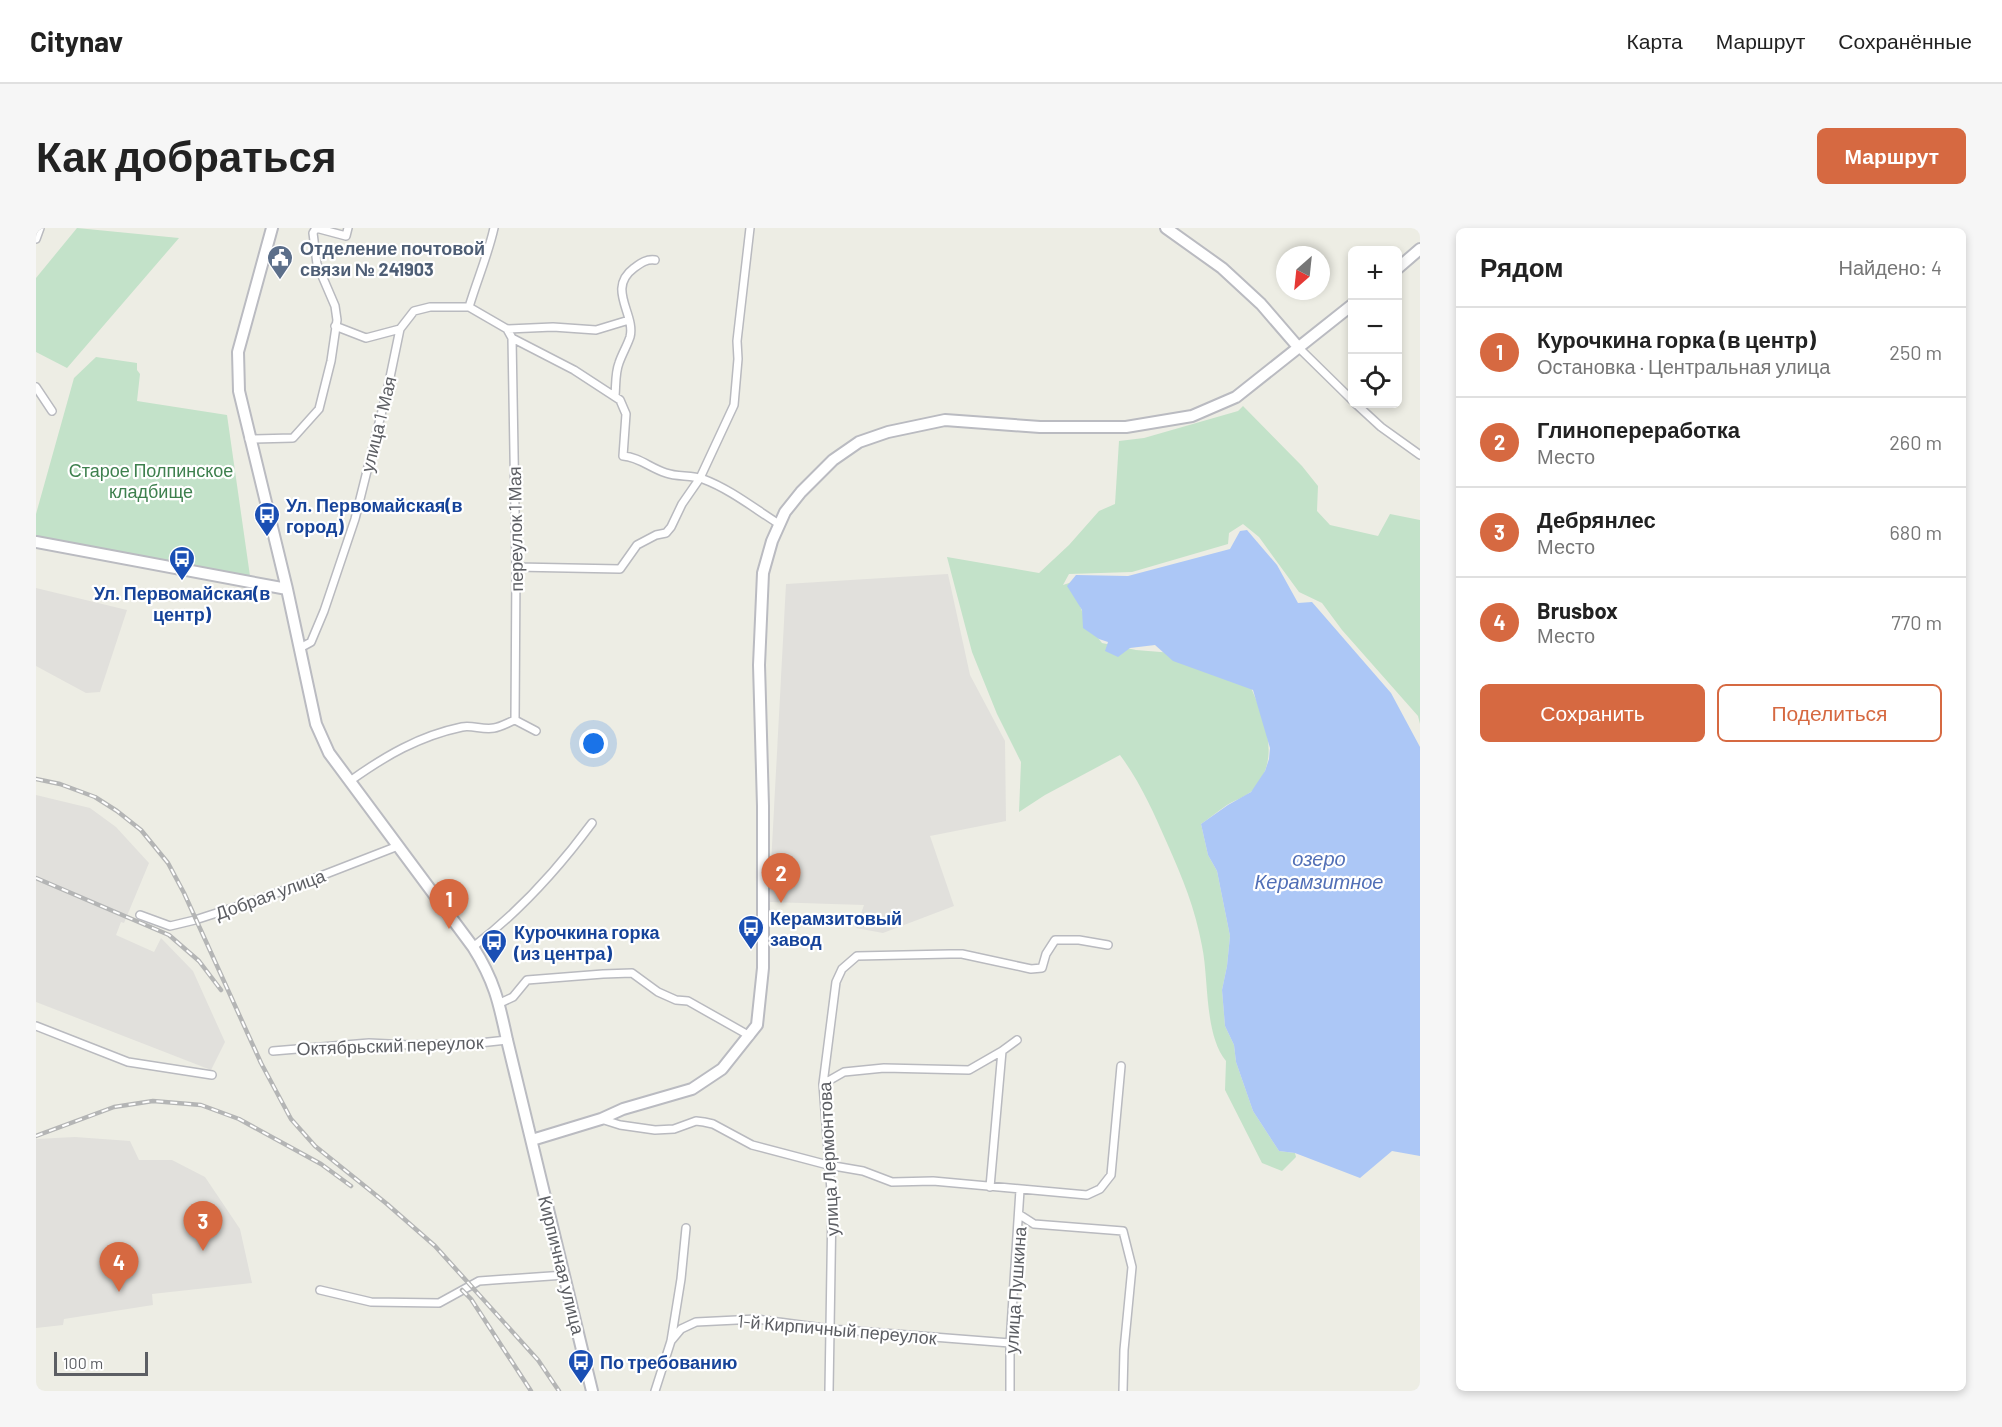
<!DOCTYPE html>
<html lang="ru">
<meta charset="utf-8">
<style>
:root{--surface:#fff;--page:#f6f6f6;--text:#222;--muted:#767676;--line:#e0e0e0;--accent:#d66941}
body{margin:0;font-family:Barlow,sans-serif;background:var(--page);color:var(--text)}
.controls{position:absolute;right:18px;top:18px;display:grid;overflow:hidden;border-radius:9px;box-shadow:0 3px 9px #0003}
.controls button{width:54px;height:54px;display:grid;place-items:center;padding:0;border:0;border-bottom:2px solid var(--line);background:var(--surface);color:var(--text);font:30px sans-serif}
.compass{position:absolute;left:1240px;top:18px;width:54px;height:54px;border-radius:50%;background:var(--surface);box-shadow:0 3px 9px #0003;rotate:207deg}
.scale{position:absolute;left:18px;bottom:15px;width:94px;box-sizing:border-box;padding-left:6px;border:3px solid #5c5e63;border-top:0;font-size:16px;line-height:21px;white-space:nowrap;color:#5c5e63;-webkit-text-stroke:4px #fff;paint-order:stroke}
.you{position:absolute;left:558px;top:516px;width:21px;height:21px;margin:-15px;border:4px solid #fff;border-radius:50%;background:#1a73e8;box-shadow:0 0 0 9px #1a73e833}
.badge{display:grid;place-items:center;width:39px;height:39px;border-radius:50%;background:var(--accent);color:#fff;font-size:20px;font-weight:700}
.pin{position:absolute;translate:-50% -50px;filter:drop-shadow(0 2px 3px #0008)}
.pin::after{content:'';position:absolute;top:32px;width:21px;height:18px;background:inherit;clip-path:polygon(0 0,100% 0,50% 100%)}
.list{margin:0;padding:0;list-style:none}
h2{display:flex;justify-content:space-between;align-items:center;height:78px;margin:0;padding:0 24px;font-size:26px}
h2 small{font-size:20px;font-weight:400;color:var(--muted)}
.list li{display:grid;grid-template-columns:39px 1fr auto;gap:18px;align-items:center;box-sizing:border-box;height:90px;padding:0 24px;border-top:2px solid var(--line)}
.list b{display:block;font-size:22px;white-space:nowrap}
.list p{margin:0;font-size:20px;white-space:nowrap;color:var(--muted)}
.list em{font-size:20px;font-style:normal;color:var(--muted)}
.actions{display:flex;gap:12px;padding:18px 24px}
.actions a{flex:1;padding:14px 0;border:2px solid var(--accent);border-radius:9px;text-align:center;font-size:21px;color:var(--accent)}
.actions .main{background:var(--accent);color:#fff}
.icon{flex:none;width:33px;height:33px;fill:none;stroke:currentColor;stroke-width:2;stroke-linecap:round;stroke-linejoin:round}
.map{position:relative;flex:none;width:1384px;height:1163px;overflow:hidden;border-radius:9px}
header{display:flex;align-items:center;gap:36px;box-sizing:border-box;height:84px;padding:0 30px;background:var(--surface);border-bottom:2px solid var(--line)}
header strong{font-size:28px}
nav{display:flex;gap:33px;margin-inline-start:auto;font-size:21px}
.intro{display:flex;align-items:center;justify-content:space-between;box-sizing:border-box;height:144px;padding:0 36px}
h1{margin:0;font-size:42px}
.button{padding:15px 27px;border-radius:9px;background:var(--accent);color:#fff;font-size:21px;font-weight:700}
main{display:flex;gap:36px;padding:0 36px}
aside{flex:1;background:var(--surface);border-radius:9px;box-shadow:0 3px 9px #0003}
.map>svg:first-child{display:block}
</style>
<header>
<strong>Citynav</strong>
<nav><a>Карта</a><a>Маршрут</a><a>Сохранённые</a></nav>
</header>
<div class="intro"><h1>Как добраться</h1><a class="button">Маршрут</a></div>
<main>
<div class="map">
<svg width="1384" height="1163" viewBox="0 0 1384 1163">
<rect width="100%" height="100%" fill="#edede4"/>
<path fill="#e1e0dc" d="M 912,346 L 934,447 L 969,513 L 970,593 L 894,608 L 918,678 L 847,705 L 820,700 L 828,677 L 733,674 L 750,356 Z
M 0,360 L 91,382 L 64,464 L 50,465 L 0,438 Z
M 0,567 L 54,580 L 80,599 L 113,635 L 88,695 L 85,694 L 80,707 L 118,724 L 125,710 L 157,743 L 189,814 L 175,842 L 0,774 Z
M 39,909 L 94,913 L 103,932 L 136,932 L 169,949 L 204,1001 L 216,1055 L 116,1066 L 117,1077 L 28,1091 L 27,1097 L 0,1100 L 0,911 Z"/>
<path fill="#c3e2c9" d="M 41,0 L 143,10 L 31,140 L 0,124 L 0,50 Z
M 60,129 L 101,135 L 101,142 L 104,146 L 101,173 L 191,187 L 214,348 L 0,310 L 0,286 L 38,150 Z
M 1207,178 L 1266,238 L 1282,258 L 1281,283 L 1294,297 L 1342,308 L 1354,286 L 1384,292 L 1384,496 L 1382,488 L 1306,402 L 1286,375 L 1263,364 L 1223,309 L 1207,296 L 1193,305 L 1192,316 L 1096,344 L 1033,346 L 1027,357 L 1039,353 C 1042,380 1049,393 1066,415 L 1100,422 L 1149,426 L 1213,455 C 1228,490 1247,531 1216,563 C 1209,569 1199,572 1191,577 C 1182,583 1174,590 1165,596 L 1172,627 L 1181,643 L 1194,708 L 1191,738 L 1186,762 L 1189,798 L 1198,817 L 1200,834 L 1217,883 L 1243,923 L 1259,925 L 1260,929 L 1246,943 L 1226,935 L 1189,862 L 1190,833 C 1168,806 1173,751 1166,718 C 1159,680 1147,651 1131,615 C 1117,583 1104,554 1084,527 L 1009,567 L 983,584 L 985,534 L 961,486 L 936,424 L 911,329 L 1003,345 L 1033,317 L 1063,283 L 1079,276 L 1083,213 L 1108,210 L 1202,183 Z"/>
<path fill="#acc7f6" d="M 1211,302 L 1241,337 L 1262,375 L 1276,374 L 1355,465 L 1384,519 L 1384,928 L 1356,923 L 1324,950 L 1259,925 L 1243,923 L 1217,883 L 1200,834 L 1198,817 L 1189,798 L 1186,762 L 1191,738 L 1194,708 L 1181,643 L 1172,627 L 1165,596 L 1192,577 L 1215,564 L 1229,543 L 1233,531 L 1234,520 L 1217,462 L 1137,433 L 1119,417 L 1094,420 L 1082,429 L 1069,423 L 1072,414 L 1063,411 L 1047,400 L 1046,382 L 1031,358 L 1040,347 L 1092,348 L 1194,321 L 1204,303 Z"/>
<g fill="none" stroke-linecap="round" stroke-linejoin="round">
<defs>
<path id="street" d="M 280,0 L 310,8 L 312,0
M 0,11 L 4,0
M 433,79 C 441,52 452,27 458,0
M 299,98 L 330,110 L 364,101 L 378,83 L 394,79 L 433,79 L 471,101 L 476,110 L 538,142 L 584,172 L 590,186 L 587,228 C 603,229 614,240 630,245 C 641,249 655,247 667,251 C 694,261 719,281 743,296
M 471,101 L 517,99 L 560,102 L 593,92
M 476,110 L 480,339 L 479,492
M 1263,120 L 1316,172
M 0,159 L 16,183
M 579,168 C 580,157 579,145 583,135 C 586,126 591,118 594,109 C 600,86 570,61 598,40 C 605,35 610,31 619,32
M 1320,176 L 1345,199 L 1384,227
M 213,211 L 257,210 L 283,181 L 295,133 L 301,92 L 299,78 L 281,36 L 277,5 L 280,0
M 480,339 L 584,341 L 601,317 L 620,307 L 630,305 L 635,299 L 646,276 L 664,250 L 698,177 L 702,131 L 701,113 L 714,0
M 264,420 L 275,414 L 288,383 L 319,291 L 352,159 L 364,101
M 314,553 C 349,528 383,508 426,499 C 436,497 447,502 458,500 C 465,499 473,494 479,492 L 500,503
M 104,687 L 134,698 L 159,692 L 233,668 L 362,618
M 437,719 C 483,684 522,641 556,595
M 464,775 L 477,769 L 491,752 L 567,746 L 596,745 L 622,764 L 640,772 L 652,773 L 714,808
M 0,798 L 92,834 L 176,847
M 237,823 L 333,815 L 373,817 L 434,816 L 471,812
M 787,856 L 808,844 L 848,840 L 933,842 L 966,823
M 565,891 L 584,897 L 619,902 L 638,901 L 660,893 L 668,894 L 677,896 L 716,917 L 792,937 L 827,943 L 856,954 L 897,953 L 1051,967 L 1064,961 L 1075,947 L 1085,838
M 954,959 L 966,823 L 981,812
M 984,987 L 998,996 L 1087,1003 L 1096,1039 L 1088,1122 L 1087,1163
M 284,1062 L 335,1074 L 403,1075 L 443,1053 L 529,1047
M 635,1113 L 645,1101 L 660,1094 L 721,1091 L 795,1101 L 974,1115
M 619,1163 L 635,1113 L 645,1051 L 650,1000
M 793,1163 L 796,976 L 787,856 L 800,754 L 806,741 L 821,728 L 914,726 L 926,726 L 995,741 L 1006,740 L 1010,726 L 1019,712 L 1043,712 L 1072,717
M 974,1163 L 974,1115 L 984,962"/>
<path id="secondary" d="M 236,0 L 202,124 L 203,163 L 251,361 L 280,496 L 293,525 L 437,719 C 458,752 463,774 471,812 L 556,1163
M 1130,0 L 1186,40 L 1225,76 L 1263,120
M 1362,40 L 1384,21
M 0,314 L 251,361
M 496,912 L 565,891 L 587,881 L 656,861 L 686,841 L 721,797 L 727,740 L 727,578 L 723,437 L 727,345 L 736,313 L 749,284 L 765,264 L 797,232 L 823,214 L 852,204 L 909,192 L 1004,199 L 1090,199 L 1156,188 L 1200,169 L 1316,77"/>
</defs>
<use href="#street" stroke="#b9babf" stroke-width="10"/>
<use href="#secondary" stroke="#babbc1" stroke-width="14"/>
<use href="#street" stroke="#fff" stroke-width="7"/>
<use href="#secondary" stroke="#fff" stroke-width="10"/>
<defs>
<path id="rail" d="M 0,551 L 24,556 L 59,569 L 81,583 L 105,602 L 132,635 L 148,665 L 225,835 L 255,891 L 279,918 L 351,976 L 399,1018 L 502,1132 L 523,1163
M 0,650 L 133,707 L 163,733 L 185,762
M 0,908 L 78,879 L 117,873 L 165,877 L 203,891 L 285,936 L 315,958
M 426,1062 L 435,1071 L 495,1163"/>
</defs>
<use href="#rail" stroke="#b4b5b5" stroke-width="4.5"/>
<use href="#rail" stroke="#fff" stroke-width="2" stroke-dasharray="7" stroke-linecap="butt"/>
</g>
<defs>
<symbol id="civic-pin" viewBox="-11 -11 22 30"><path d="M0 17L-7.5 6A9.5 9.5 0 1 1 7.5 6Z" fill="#5c6f8a" stroke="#fff"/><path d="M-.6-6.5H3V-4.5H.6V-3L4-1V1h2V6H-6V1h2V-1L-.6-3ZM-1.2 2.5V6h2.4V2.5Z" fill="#fff"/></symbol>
<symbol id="bus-pin" viewBox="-11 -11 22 30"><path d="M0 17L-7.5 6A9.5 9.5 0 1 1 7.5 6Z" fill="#1a4fb4" stroke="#fff"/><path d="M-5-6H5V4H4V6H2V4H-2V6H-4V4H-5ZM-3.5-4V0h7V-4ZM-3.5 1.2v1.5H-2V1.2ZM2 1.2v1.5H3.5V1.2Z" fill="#fff"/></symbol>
</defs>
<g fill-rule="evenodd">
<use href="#civic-pin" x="229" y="15" width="30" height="40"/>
<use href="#bus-pin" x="216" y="272" width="30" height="40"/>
<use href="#bus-pin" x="131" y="316" width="30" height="40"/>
<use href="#bus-pin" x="700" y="685" width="30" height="40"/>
<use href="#bus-pin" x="443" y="699" width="30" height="40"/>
<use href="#bus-pin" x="530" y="1119" width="30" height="40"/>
</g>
<g text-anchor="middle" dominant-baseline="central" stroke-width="4.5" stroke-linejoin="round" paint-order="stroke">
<g font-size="18" font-weight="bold" fill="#4e5e75" stroke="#fff" text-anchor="start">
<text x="264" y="20">Отделение почтовой<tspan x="264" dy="21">связи № 241903</tspan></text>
</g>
<g font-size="18" fill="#5c5e63" stroke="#fff">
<text transform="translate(342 196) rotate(-76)">улица 1 Мая</text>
<text transform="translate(479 301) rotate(-91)">переулок 1 Мая</text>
<text transform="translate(234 666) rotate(-20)">Добрая улица</text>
<text transform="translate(354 817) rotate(-2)">Октябрьский переулок</text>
<text transform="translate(792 931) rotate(-93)">улица Лермонтова</text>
<text transform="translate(526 1037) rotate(76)">Кирпичная улица</text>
<text transform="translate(979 1062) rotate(-86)">улица Пушкина</text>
<text transform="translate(801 1101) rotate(5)">1-й Кирпичный переулок</text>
</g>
<g font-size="18" fill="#3e804e" stroke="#fff">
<text x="115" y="242">Старое Полпинское<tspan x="115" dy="21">кладбище</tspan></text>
</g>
<g font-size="18" font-weight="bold" fill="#164399" stroke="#fff" text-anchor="start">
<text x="250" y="277">Ул. Первомайская(в<tspan x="250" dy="21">город)</tspan></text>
<text x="146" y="365" text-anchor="middle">Ул. Первомайская(в<tspan x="146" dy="21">центр)</tspan></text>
<text x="734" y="690">Керамзитовый<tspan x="734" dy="21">завод</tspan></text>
<text x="478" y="704">Курочкина горка<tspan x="478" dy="21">(из центра)</tspan></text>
<text x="564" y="1134">По требованию</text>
</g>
<g font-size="20" font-style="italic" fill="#516fb6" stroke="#fff">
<text x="1283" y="630">озеро<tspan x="1283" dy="23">Керамзитное</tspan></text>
</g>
</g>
</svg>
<div class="controls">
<button>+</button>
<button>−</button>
<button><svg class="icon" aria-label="locate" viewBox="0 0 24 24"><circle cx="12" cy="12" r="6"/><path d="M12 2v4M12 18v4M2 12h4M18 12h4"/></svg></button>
</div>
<svg class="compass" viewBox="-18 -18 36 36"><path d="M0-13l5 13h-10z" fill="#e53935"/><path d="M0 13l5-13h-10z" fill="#767676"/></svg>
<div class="scale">100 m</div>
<div class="you"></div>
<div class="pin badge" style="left:413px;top:701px">1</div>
<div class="pin badge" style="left:745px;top:675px">2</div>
<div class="pin badge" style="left:167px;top:1023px">3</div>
<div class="pin badge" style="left:83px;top:1064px">4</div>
</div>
<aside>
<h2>Рядом<small>Найдено: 4</small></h2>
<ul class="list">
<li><span class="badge">1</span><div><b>Курочкина горка (в центр)</b><p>Остановка · Центральная улица</p></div><em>250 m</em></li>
<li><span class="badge">2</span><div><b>Глинопереработка</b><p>Место</p></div><em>260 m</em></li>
<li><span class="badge">3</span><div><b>Дебрянлес</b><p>Место</p></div><em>680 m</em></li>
<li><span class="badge">4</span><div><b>Brusbox</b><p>Место</p></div><em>770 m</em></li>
</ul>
<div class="actions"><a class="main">Сохранить</a><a>Поделиться</a></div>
</aside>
</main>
